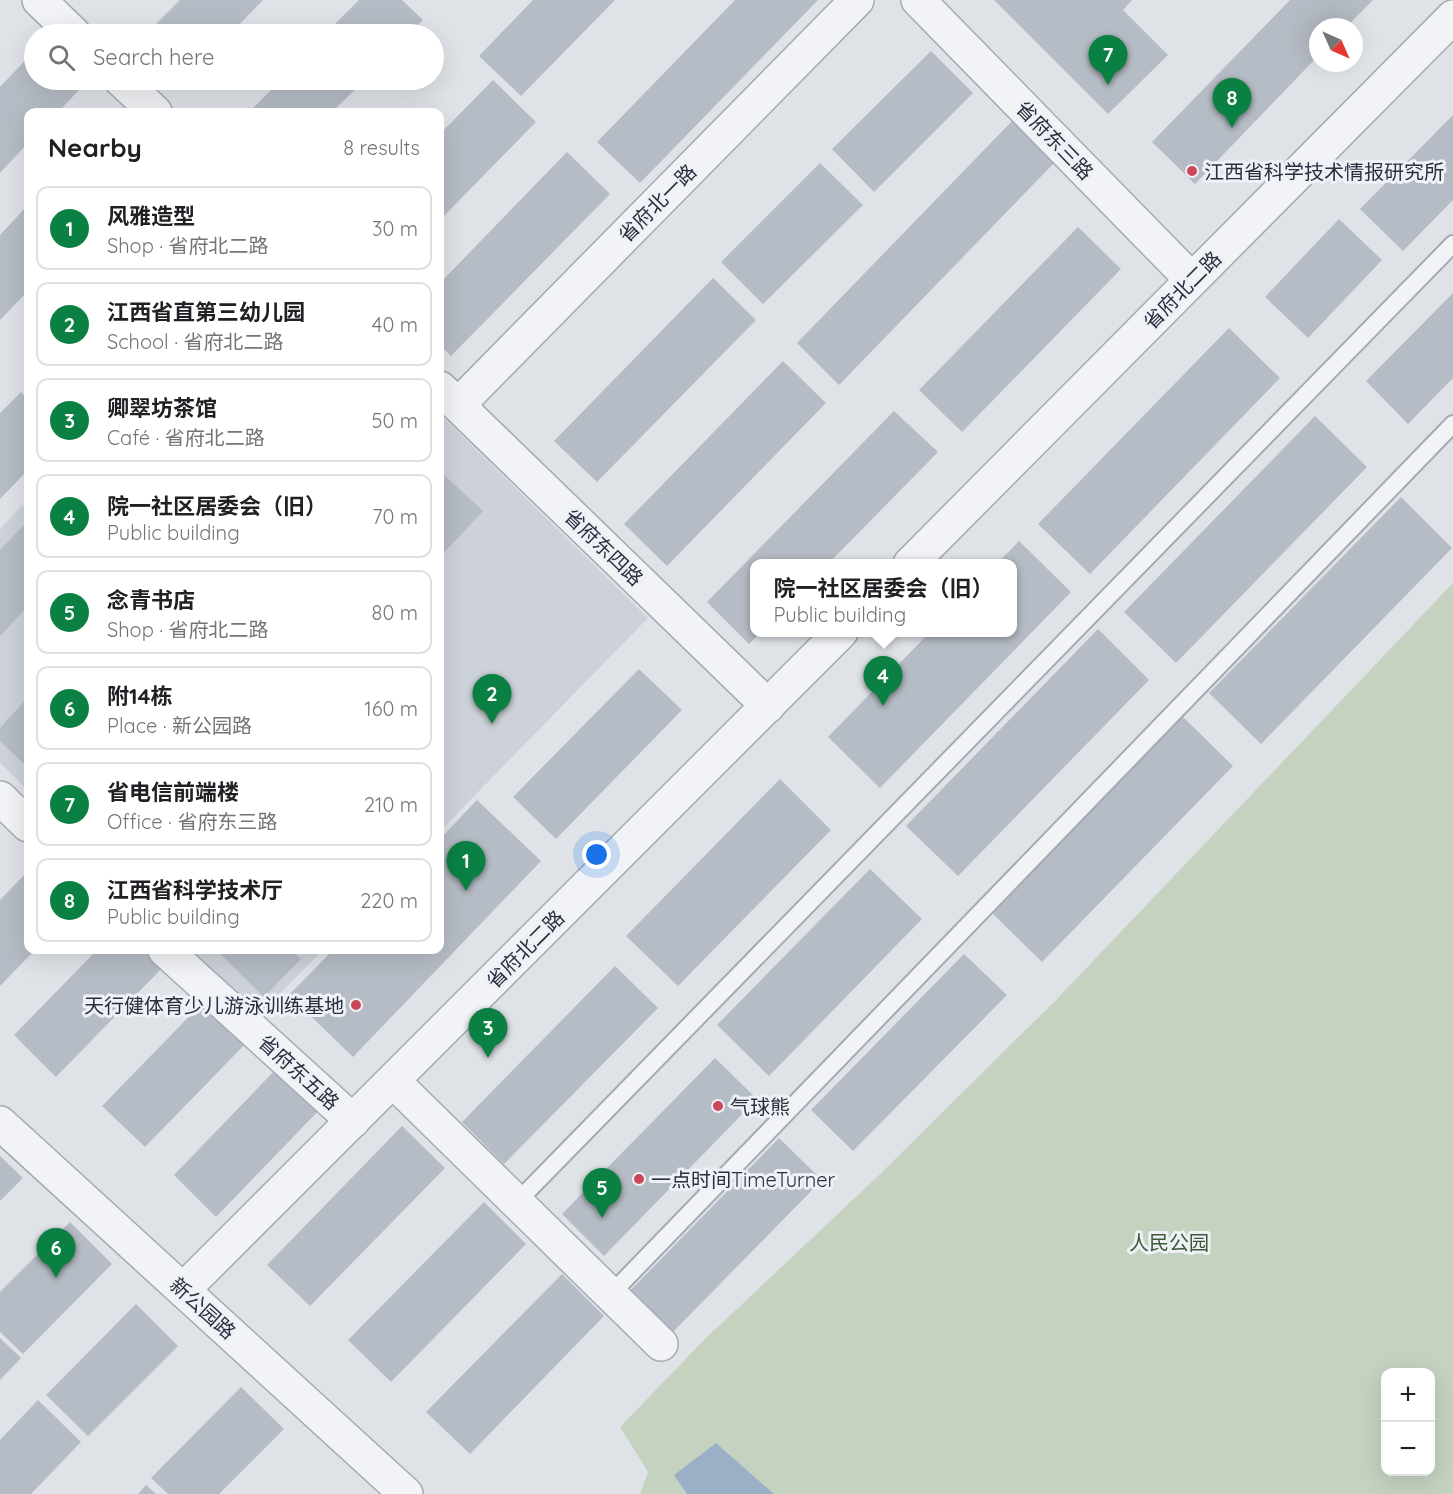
<!DOCTYPE html>
<meta charset="utf-8">
<style>
:root{--surface:#fff;--page:#f2f2f2;--text:#202124;--muted:#757577;--line:#e0e0e0;--accent:#0b8043}
body{margin:0;font-family:Quicksand,"Noto Sans SC",sans-serif;background:var(--page);color:var(--text)}
.controls{position:absolute;right:18px;bottom:18px;display:grid;overflow:hidden;border-radius:12px;box-shadow:0 6px 24px #0002}
.controls button{width:54px;height:54px;display:grid;place-items:center;padding:0;border:0;border-bottom:2px solid var(--line);background:var(--surface);color:var(--text);font:30px sans-serif}
.compass{position:absolute;left:1309px;top:18px;width:54px;height:54px;border-radius:50%;background:var(--surface);box-shadow:0 6px 24px #0002;rotate:135deg}
.you{position:absolute;left:597px;top:855px;width:21px;height:21px;margin:-15px;border:4px solid #fff;border-radius:50%;background:#1a73e8;box-shadow:0 0 0 9px #1a73e833}
.badge{display:grid;place-items:center;width:39px;height:39px;border-radius:50%;background:var(--accent);color:#fff;font-size:20px;font-weight:700}
.pin{position:absolute;translate:-50% -50px;filter:drop-shadow(0 2px 3px #0008)}
.pin::after{content:'';position:absolute;top:32px;width:21px;height:18px;background:inherit;clip-path:polygon(0 0,100% 0,50% 100%)}
.popup{position:absolute;left:750px;top:559px;width:267px;height:78px;box-sizing:border-box;display:grid;place-content:center;border-radius:12px;background:var(--surface);filter:drop-shadow(0 2px 4px #0005);font-size:20px;white-space:nowrap;color:var(--muted)}
.popup b{font-size:22px;color:var(--text)}
.popup::after{content:'';position:absolute;left:50%;top:100%;margin-left:-12px;border:12px solid transparent;border-top-color:var(--surface)}
.list{margin:0;padding:0;list-style:none}
h2{display:flex;justify-content:space-between;align-items:center;height:78px;margin:0;padding:0 24px;font-size:26px}
h2 small{font-size:20px;font-weight:400;color:var(--muted)}
.list li{display:grid;grid-template-columns:39px 1fr auto;gap:18px;align-items:center;box-sizing:border-box;height:84px;margin:0 12px 12px;padding:0 12px;border:2px solid var(--line);border-radius:12px}
.list b{display:block;font-size:22px;white-space:nowrap}
.list p{margin:0;font-size:20px;white-space:nowrap;color:var(--muted)}
.list em{font-size:20px;font-style:normal;color:var(--muted)}
.icon{flex:none;width:33px;height:33px;fill:none;stroke:currentColor;stroke-width:2;stroke-linecap:round;stroke-linejoin:round}
.map{position:relative;flex:none;width:1453px;height:1494px;overflow:hidden}
.search{position:absolute;background:var(--surface);box-shadow:0 6px 24px #0002;left:24px;top:24px;width:420px;height:66px;display:flex;align-items:center;gap:15px;box-sizing:border-box;padding:0 21px;border-radius:33px;color:var(--muted);font-size:22px}
.panel{position:absolute;background:var(--surface);box-shadow:0 6px 24px #0002;left:24px;top:108px;width:420px;height:846px;border-radius:12px}
.map>svg:first-child{display:block}
</style>
<div class="map">
<svg width="1453" height="1494" viewBox="0 0 1453 1494">
<rect width="100%" height="100%" fill="#dfe3e8"/>
<path fill="#cdd2da" d="M 443,417 L 648,618 L 440,831 L 440,421 Z
M 22,505 L 28,511 L 28,790 L 0,763 L 0,529 Z
M 192,950 L 323,950 L 259,1015 Z"/>
<path fill="#c5d2c0" fill-rule="evenodd" d="M 1453,583 L 1453,1494 L 640,1494 L 648,1472 L 620,1427 L 706,1338 L 876,1178 L 1055,1001 ZM 1386,1372 L 1430,1372 L 1430,1472 L 1386,1472 Z"/>
<path fill="#9bb0c7" d="M 716,1443 L 774,1494 L 687,1494 L 674,1475 Z"/>
<path fill="#b6bcc5" d="M 180,0 L 263,0 L 230,34 L 146,34 Z
M 359,0 L 402,0 L 423,20 L 409,34 L 325,34 Z
M 533,0 L 615,0 L 521,96 L 479,56 Z
M 735,0 L 818,0 L 640,183 L 597,142 Z
M 994,0 L 1132,0 L 1123,10 L 1168,55 L 1108,114 Z
M 1290,0 L 1373,0 L 1346,27 L 1318,27 L 1318,56 L 1195,184 L 1152,142 Z
M 34,51 L 34,80 L 70,80 L 80,89 L 58,112 L 28,112 L 28,143 L 0,173 L 0,87 Z
M 931,51 L 973,93 L 874,192 L 832,149 Z
M 164,80 L 186,80 L 175,90 Z
M 281,80 L 365,80 L 332,112 L 249,112 Z
M 493,80 L 536,122 L 440,220 L 440,134 Z
M 1453,115 L 1453,200 L 1403,251 L 1360,209 Z
M 1013,120 L 1056,161 L 839,385 L 797,343 Z
M 567,152 L 610,194 L 451,356 L 440,345 L 440,283 Z
M 820,163 L 863,205 L 763,304 L 721,262 Z
M 28,205 L 28,291 L 0,320 L 0,235 Z
M 1339,219 L 1382,260 L 1308,338 L 1265,297 Z
M 1078,227 L 1121,269 L 962,432 L 919,390 Z
M 713,278 L 756,320 L 597,482 L 554,441 Z
M 1453,293 L 1453,378 L 1408,424 L 1366,381 Z
M 1229,328 L 1280,378 L 1090,574 L 1038,524 Z
M 783,361 L 826,403 L 667,566 L 624,524 Z
M 21,392 L 28,400 L 28,470 L 0,499 L 0,413 Z
M 894,411 L 938,452 L 828,564 L 754,564 L 754,632 L 761,632 L 749,644 L 707,602 Z
M 1315,416 L 1367,467 L 1176,663 L 1124,612 Z
M 440,471 L 483,511 L 440,557 Z
M 1401,497 L 1452,548 L 1261,744 L 1209,693 Z
M 23,526 L 28,532 L 28,606 L 0,636 L 0,550 Z
M 1019,541 L 1071,592 L 880,788 L 828,737 L 930,632 L 1012,632 L 1012,564 L 997,564 Z
M 1098,629 L 1149,680 L 958,876 L 906,826 Z
M 639,669 L 682,710 L 556,839 L 513,797 Z
M 28,697 L 28,768 L 0,741 L 0,728 Z
M 1182,716 L 1233,766 L 1042,962 L 991,912 Z
M 780,779 L 831,830 L 678,986 L 626,936 Z
M 477,800 L 541,861 L 353,1057 L 289,995 L 333,950 L 440,950 L 440,839 Z
M 870,869 L 922,919 L 769,1076 L 717,1025 Z
M 28,871 L 28,950 L 35,950 L 0,986 L 0,900 Z
M 97,950 L 150,950 L 165,965 L 56,1077 L 14,1035 Z
M 216,950 L 292,950 L 301,959 L 264,997 Z
M 964,954 L 1007,995 L 853,1151 L 811,1110 Z
M 615,966 L 658,1008 L 504,1164 L 462,1122 Z
M 211,994 L 254,1035 L 145,1147 L 102,1106 Z
M 715,1058 L 757,1099 L 604,1256 L 562,1214 Z
M 282,1063 L 325,1104 L 216,1217 L 174,1175 Z
M 402,1126 L 445,1168 L 310,1306 L 267,1265 Z
M 779,1138 L 822,1180 L 669,1336 L 626,1295 Z
M 0,1156 L 23,1178 L 0,1201 Z
M 484,1202 L 526,1244 L 391,1382 L 348,1340 Z
M 70,1222 L 112,1264 L 23,1354 L 0,1332 L 0,1292 Z
M 562,1274 L 604,1316 L 470,1454 L 426,1412 Z
M 136,1304 L 178,1346 L 88,1436 L 46,1395 Z
M 0,1338 L 21,1358 L 0,1380 Z
M 241,1387 L 284,1429 L 219,1494 L 168,1494 L 151,1478 Z
M 38,1400 L 81,1442 L 31,1494 L 0,1494 L 0,1440 Z
M 146,1485 L 156,1494 L 138,1494 Z"/>
<g fill="none" stroke-linecap="round" stroke-linejoin="round">
<defs>
<path id="service" d="M 516,1203 L 1453,244
M 610,1295 L 1453,424"/>
<path id="minor" d="M 39,0 L 74,34
M 918,0 L 1192,280
M 121,80 L 155,112
M 440,388 L 768,706
M 458,405 L 857,0
M 910,564 L 1453,17
M 0,798 L 28,825
M 165,950 L 353,1121
M 393,1081 L 661,1344
M 183,1290 L 841,632"/>
<path id="tertiary" d="M 0,1123 L 406,1494"/>
</defs>
<use href="#service" stroke="#a4aab2" stroke-width="20"/>
<use href="#minor" stroke="#a4aab2" stroke-width="36"/>
<use href="#tertiary" stroke="#a4aab2" stroke-width="36"/>
<use href="#service" stroke="#f2f3f6" stroke-width="16"/>
<use href="#minor" stroke="#f2f3f6" stroke-width="33"/>
<use href="#tertiary" stroke="#f2f3f6" stroke-width="33"/>
</g>
<g fill="#cb4659" stroke="#eef1f6" stroke-width="2">
<circle cx="1192" cy="171" r="6"/>
<circle cx="356" cy="1005" r="6"/>
<circle cx="718" cy="1106" r="6"/>
<circle cx="639" cy="1179" r="6"/>
</g>
<g text-anchor="middle" dominant-baseline="central" stroke-width="6" stroke-linejoin="round" paint-order="stroke">
<g font-size="20" fill="#28303f" stroke="#eef1f6">
<text transform="translate(1055 140) rotate(46)">省府东三路</text>
<text transform="translate(657 203) rotate(-45)">省府北一路</text>
<text transform="translate(1182 290) rotate(-45)">省府北二路</text>
<text transform="translate(604 547) rotate(44)">省府东四路</text>
<text transform="translate(525 949) rotate(-45)">省府北二路</text>
<text transform="translate(299 1072) rotate(42)">省府东五路</text>
<text transform="translate(203 1308) rotate(42)">新公园路</text>
</g>
<g font-size="20" fill="#28303f" stroke="#eef1f6" text-anchor="start">
<text x="1204" y="171">江西省科学技术情报研究所</text>
<text x="344" y="1005" text-anchor="end">天行健体育少儿游泳训练基地</text>
<text x="730" y="1106">气球熊</text>
<text x="651" y="1179">一点时间TimeTurner</text>
</g>
<g font-size="20" fill="#3d5a36" stroke="#eef1f6">
<text x="1169" y="1242">人民公园</text>
</g>
</g>
</svg>
<div class="controls">
<button>+</button>
<button>−</button>
</div>
<svg class="compass" viewBox="-18 -18 36 36"><path d="M0-13l5 13h-10z" fill="#e53935"/><path d="M0 13l5-13h-10z" fill="#757577"/></svg>
<div class="you"></div>
<div class="pin badge" style="left:466px;top:891px">1</div>
<div class="pin badge" style="left:492px;top:724px">2</div>
<div class="pin badge" style="left:488px;top:1058px">3</div>
<div class="pin badge" style="left:883px;top:706px">4</div>
<div class="popup"><b>院一社区居委会（旧）</b>Public building</div>
<div class="pin badge" style="left:602px;top:1218px">5</div>
<div class="pin badge" style="left:56px;top:1278px">6</div>
<div class="pin badge" style="left:1108px;top:85px">7</div>
<div class="pin badge" style="left:1232px;top:128px">8</div>
<div class="search"><svg class="icon" aria-label="search" viewBox="0 0 24 24"><circle cx="10" cy="10" r="6"/><path d="M15 15l6 6"/></svg>Search here</div>
<section class="panel">
<h2>Nearby<small>8 results</small></h2>
<ul class="list">
<li><span class="badge">1</span><div><b>风雅造型</b><p>Shop · 省府北二路</p></div><em>30 m</em></li>
<li><span class="badge">2</span><div><b>江西省直第三幼儿园</b><p>School · 省府北二路</p></div><em>40 m</em></li>
<li><span class="badge">3</span><div><b>卿翠坊茶馆</b><p>Café · 省府北二路</p></div><em>50 m</em></li>
<li><span class="badge">4</span><div><b>院一社区居委会（旧）</b><p>Public building</p></div><em>70 m</em></li>
<li><span class="badge">5</span><div><b>念青书店</b><p>Shop · 省府北二路</p></div><em>80 m</em></li>
<li><span class="badge">6</span><div><b>附14栋</b><p>Place · 新公园路</p></div><em>160 m</em></li>
<li><span class="badge">7</span><div><b>省电信前端楼</b><p>Office · 省府东三路</p></div><em>210 m</em></li>
<li><span class="badge">8</span><div><b>江西省科学技术厅</b><p>Public building</p></div><em>220 m</em></li>
</ul>
</section>
</div>
